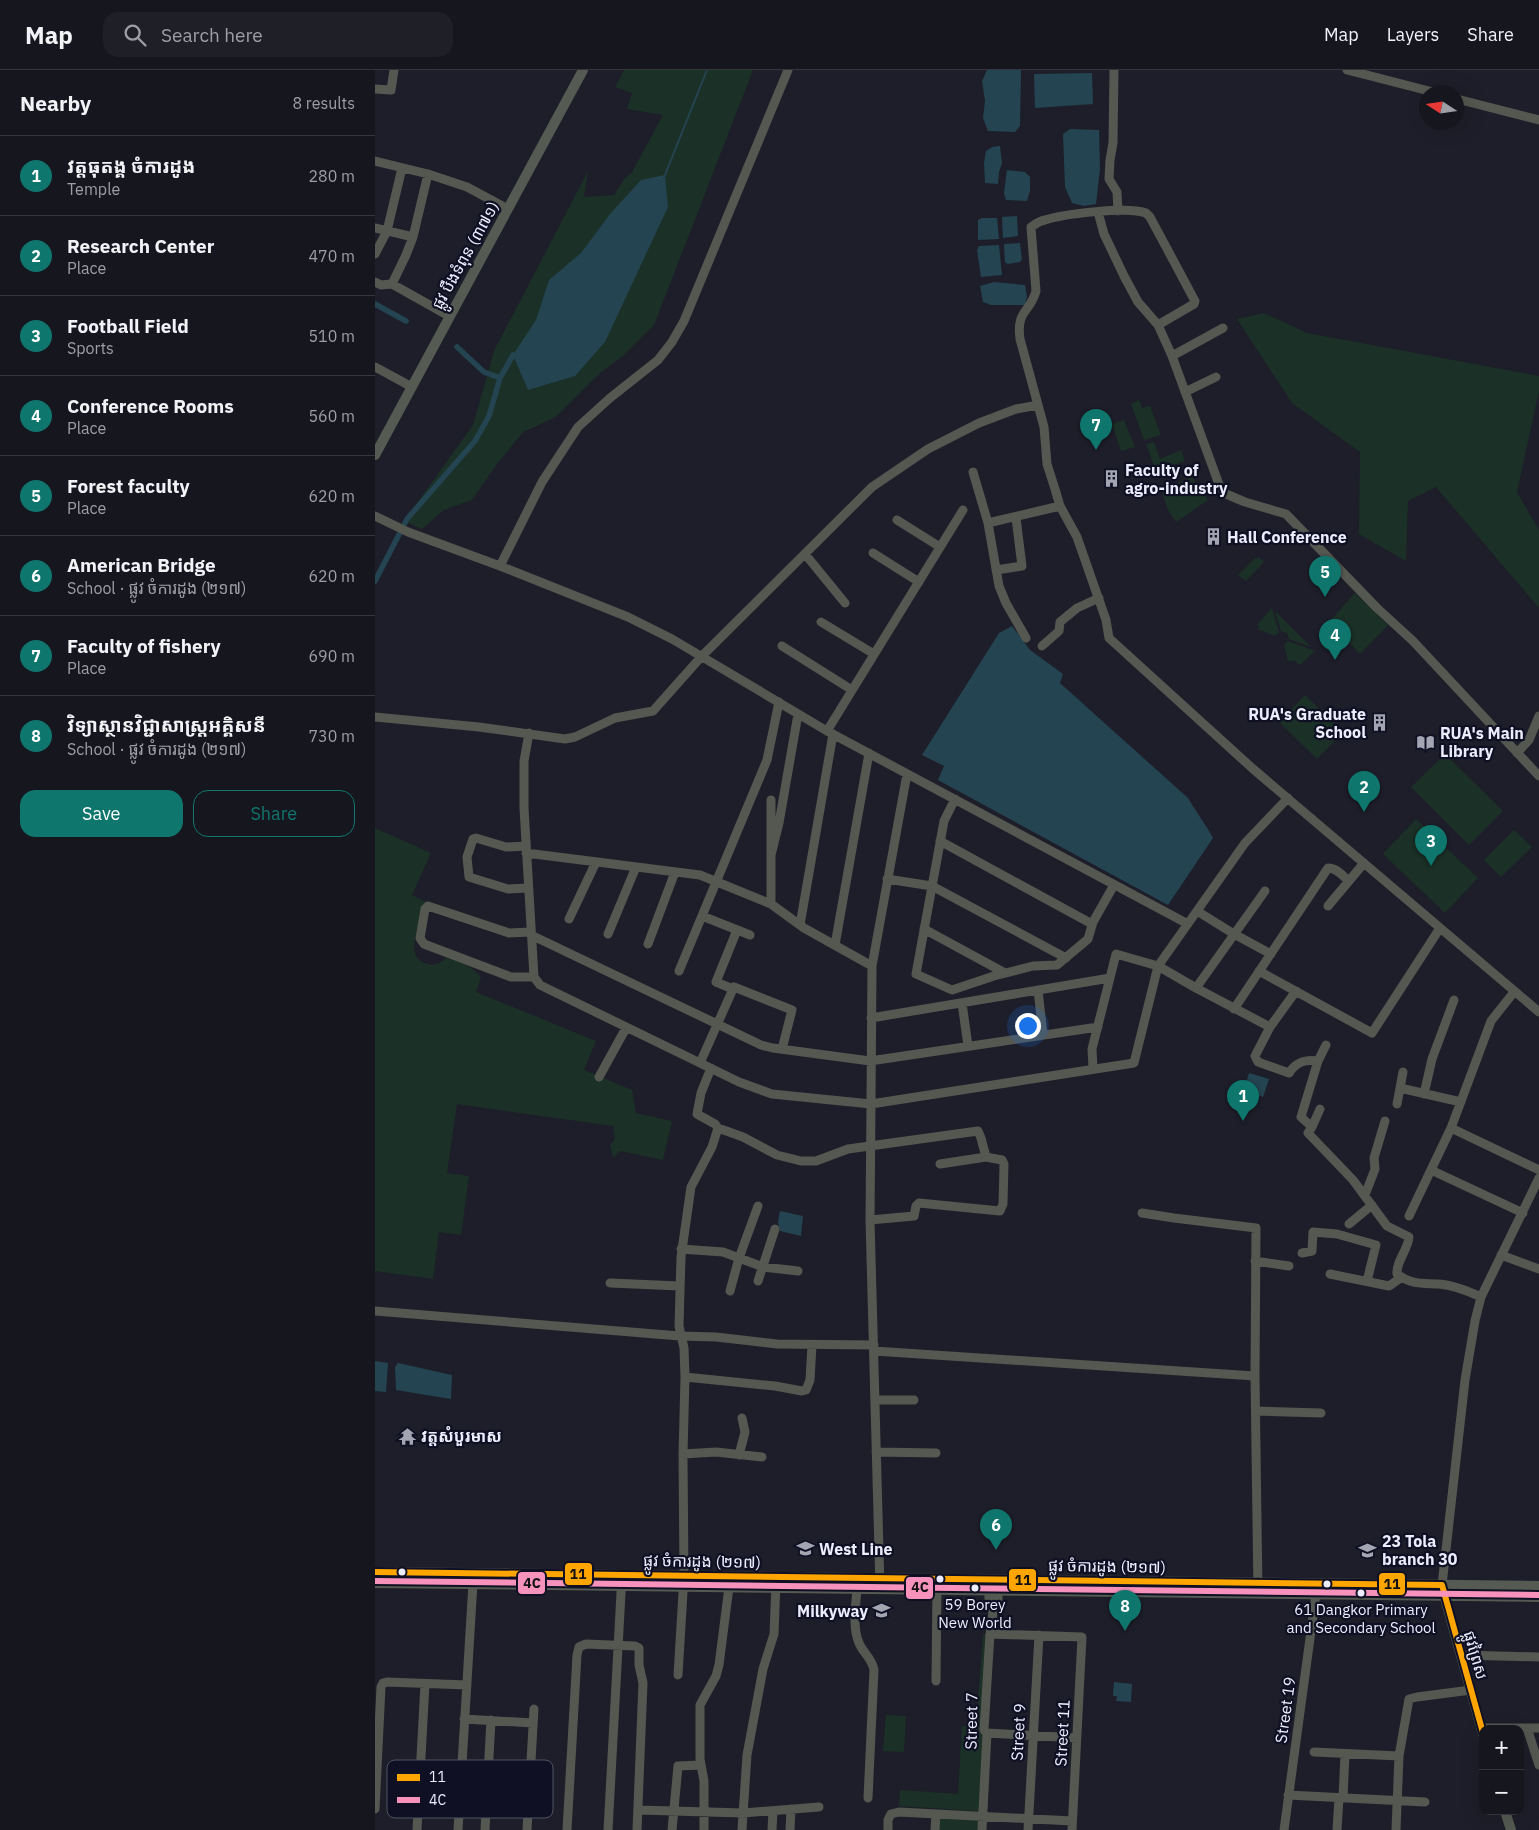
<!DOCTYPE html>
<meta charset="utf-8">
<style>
:root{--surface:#16161f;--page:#1f1f28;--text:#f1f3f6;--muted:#9e9fa4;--line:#35353d;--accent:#0f766e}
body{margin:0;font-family:"IBM Plex Sans","Noto Sans Khmer",sans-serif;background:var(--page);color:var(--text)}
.controls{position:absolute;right:15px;bottom:15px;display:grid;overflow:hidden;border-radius:10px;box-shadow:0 5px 20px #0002}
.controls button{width:45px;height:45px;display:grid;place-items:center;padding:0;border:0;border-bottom:1px solid var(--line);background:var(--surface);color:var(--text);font:25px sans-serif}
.compass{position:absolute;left:1044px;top:15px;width:45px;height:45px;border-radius:50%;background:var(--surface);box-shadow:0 5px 20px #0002;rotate:282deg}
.you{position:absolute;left:652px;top:955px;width:18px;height:18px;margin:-12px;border:4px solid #fff;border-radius:50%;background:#1a73e8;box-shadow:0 0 0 8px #1a73e833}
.badge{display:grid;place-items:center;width:32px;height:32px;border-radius:50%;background:var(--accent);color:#fff;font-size:16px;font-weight:700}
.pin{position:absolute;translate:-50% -41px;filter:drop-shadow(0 1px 2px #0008)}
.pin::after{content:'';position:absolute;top:26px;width:18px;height:15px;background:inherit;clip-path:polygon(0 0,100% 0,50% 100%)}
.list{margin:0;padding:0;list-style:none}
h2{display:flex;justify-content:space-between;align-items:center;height:65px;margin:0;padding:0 20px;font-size:21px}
h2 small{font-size:16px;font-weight:400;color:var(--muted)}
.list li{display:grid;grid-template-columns:32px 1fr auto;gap:15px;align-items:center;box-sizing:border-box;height:80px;padding:0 20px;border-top:1px solid var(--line)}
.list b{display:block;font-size:19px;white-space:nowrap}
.list p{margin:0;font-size:16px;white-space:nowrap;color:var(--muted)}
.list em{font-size:16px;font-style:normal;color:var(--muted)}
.actions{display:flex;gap:10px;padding:15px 20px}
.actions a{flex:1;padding:11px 0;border:1px solid var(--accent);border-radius:15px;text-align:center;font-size:18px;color:var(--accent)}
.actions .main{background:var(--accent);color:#fff}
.icon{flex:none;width:28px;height:28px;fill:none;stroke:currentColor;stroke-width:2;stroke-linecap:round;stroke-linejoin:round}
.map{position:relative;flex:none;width:1164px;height:1760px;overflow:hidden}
header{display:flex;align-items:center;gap:30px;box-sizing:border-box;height:70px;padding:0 25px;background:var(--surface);border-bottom:1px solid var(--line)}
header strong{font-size:24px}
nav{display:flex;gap:28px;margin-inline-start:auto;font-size:18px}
.search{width:350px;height:45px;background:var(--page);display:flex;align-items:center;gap:12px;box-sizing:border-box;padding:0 18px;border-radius:15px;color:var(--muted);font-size:19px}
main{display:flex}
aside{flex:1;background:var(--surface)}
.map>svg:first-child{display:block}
</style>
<header>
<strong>Map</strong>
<div class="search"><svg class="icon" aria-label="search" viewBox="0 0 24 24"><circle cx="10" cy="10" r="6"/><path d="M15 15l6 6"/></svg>Search here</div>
<nav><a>Map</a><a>Layers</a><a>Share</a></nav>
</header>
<main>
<aside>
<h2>Nearby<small>8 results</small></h2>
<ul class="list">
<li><span class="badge">1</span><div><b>វត្តធុតង្គ ចំការដូង</b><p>Temple</p></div><em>280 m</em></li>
<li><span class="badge">2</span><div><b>Research Center</b><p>Place</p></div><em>470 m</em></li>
<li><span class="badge">3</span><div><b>Football Field</b><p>Sports</p></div><em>510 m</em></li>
<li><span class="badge">4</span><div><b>Conference Rooms</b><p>Place</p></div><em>560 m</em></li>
<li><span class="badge">5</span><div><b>Forest faculty</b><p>Place</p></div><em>620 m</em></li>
<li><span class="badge">6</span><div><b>American Bridge</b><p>School · ផ្លូវ ចំការដូង (២១៧)</p></div><em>620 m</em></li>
<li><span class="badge">7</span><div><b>Faculty of fishery</b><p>Place</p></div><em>690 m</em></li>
<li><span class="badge">8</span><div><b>វិទ្យាស្ថានវិជ្ជាសាស្រ្តអគ្គិសនី</b><p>School · ផ្លូវ ចំការដូង (២១៧)</p></div><em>730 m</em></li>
</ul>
<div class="actions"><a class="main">Save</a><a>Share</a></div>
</aside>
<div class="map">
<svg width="1164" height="1760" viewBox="0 0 1164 1760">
<rect width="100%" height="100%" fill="#1d1e29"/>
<path fill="#1b3026" d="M 249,0 L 378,0 L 279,255 L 249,285 L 224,304 L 181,347 L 148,362 L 122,394 L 97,430 L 69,440 L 47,459 L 29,451 L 98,355 L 119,281 L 213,101 L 209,127 L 239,125 L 249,109 L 257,102 L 288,45 L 252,39 L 257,23 L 240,17 Z
M 889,243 L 932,263 L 1164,306 L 1164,321 L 1142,422 L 1164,460 L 1164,538 L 1061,417 L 1033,431 L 1031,491 L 984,464 L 985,382 L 917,333 L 862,249 Z
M 764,330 L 767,338 L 775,336 L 786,365 L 769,370 L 756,334 Z
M 749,350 L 760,377 L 746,381 L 737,354 Z
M 779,372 L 785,389 L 806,380 L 810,391 L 781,401 L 771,374 Z
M 818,407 L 824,425 L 829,423 L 833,430 L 801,452 L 793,440 L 786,419 Z
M 884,487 L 889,492 L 871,511 L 863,505 L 880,488 L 881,489 Z
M 980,523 L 1013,555 L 985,584 L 954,552 Z
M 897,538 L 904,562 L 900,566 L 882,559 L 885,557 L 882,555 Z
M 900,541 L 936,577 L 914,569 L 912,563 L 906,561 Z
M 913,571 L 940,581 L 925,595 L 919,591 L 913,591 L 909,575 Z
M 930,625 L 968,662 L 942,689 L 904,652 Z
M 1070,684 L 1128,741 L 1094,775 L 1036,717 Z
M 1041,749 L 1103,808 L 1070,843 L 1008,784 Z
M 0,758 L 56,783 L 37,825 L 51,832 C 46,849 26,889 53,894 C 60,896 66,893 71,888 C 84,892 98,896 106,907 L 101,922 L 221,971 L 209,1000 L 257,1020 L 261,1043 L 297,1051 L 288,1090 L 245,1081 L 238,1088 L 235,1075 L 240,1069 L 238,1056 L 82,1034 L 72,1103 L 94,1106 L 86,1165 L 64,1162 L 58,1209 L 0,1201 Z
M 1139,760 L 1157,777 L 1126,807 L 1109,790 Z
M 608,1564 L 615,1564 L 604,1741 L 524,1736 L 525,1720 L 583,1724 L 587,1656 L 601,1657 Z
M 511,1645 L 531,1646 L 529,1682 L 508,1681 Z
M 563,1745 L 605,1748 L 604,1760 L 562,1760 Z"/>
<path fill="#244451" d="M 612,0 L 646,0 L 645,56 L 640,62 L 613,61 L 608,48 L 610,31 L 607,11 Z
M 717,3 L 718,34 L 660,38 L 659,4 Z
M 695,59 L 724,60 L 725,99 L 721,134 L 709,136 L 697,133 L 690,117 L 688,64 Z
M 625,76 L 627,93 L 624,102 L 623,114 L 610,113 L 609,93 L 611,81 L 617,77 Z
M 632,100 L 650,102 L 655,107 L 655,121 L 652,131 L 631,130 L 629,123 Z
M 290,105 L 293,137 L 230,272 L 200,306 L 153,320 L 138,285 L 161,250 L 174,210 L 206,183 L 235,144 L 266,110 Z
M 642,146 L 643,166 L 628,168 L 627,147 Z
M 607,148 L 622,148 L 624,169 L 603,170 L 603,150 Z
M 645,173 L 647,189 L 645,192 L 633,194 L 630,192 L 629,174 Z
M 624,175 L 627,205 L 606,207 L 602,180 L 604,176 Z
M 619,212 L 650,215 L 652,226 L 650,235 L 616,235 L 608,232 L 605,216 Z
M 637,556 L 655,580 L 688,604 L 685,613 L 813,728 C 821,742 830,753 838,768 L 793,835 L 563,710 L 569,696 L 547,685 L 624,563 Z
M 874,1003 L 894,1009 L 888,1027 L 869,1021 Z
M 405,1141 L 428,1146 L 426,1166 L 405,1161 L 403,1152 Z
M 0,1291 L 13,1293 L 11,1322 L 0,1321 Z
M 23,1293 L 77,1305 L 76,1329 L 21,1320 L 20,1297 Z
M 739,1612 L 757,1614 L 756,1632 L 741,1631 L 742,1626 L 738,1626 Z"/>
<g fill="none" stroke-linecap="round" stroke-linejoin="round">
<path stroke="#244451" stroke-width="2" d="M 290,105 L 332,0"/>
<path stroke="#244451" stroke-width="5.5" d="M 0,234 L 31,251
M 82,277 L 109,302 L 125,308
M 0,511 L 32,449 L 100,371 L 114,346 L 125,308 L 138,285"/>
<path stroke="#555751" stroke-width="9" d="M 739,0 L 738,73 L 735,90 L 734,109 L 742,122 L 743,141
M 972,0 L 1058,22
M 0,19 L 16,20 L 19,0
M 1082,29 L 1164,50
M 0,91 L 53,104 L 92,117 L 133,139
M 723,142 L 729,164 L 749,206 L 763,232 L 783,255 L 797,286 L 845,417 L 851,424 L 870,432 L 911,444 L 1002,538 L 1038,571 L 1164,706
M 0,158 L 38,167
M 0,184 L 12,161 L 27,98
M 0,212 L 6,215 L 17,214 L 74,246
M 17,214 L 31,185 L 38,167 L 53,104
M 783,255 L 819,234 L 820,231 L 775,147 L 771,143 C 753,136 689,144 670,150 C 665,151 660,154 656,157 L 661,221 C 655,243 641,240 645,269 L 669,357 L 672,394 L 680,419 L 685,436 L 702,467 L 731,550 L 734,568 L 877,698 L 1164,942
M 797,286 L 848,258
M 0,297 L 37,317
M 810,322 L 841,307
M 598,402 L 613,453 L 624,516 L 631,533 L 651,568
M 0,446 L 33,462 L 125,496 L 253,547 L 297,569 L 452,661 L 813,854
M 522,450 L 565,477
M 613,453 L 685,436
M 498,483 L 544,512
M 430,484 L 470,533
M 125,496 L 167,412 L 203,357 L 235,328 L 283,290 L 297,272 L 309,251 L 413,0
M 621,500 L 647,496 L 641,448
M 446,552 L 499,584
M 407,576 L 477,620
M 667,576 L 684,561 L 685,552 L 702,538 L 724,528
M 0,647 L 104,657 L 190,669 L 200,667 L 240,648 L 278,641 L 326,587 L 497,417 L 553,379 L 604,353 L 641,339 L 663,335
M 452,661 L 588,440
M 154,663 L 149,691 L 149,738 L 159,907 L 165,915 L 364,1012 L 397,1024 L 496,1034 L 495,1150 L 505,1518
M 1142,683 L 1154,670 L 1164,646
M 532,704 L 497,896 L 496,1034 L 759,993 L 783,896 L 870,773 L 913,728
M 580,729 L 569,751 L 541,904 L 577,920 L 619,906 L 658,896 L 682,895 L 713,869 L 718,852 L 739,815
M 565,771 L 717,854
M 151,776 L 131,777 L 101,768 L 98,769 L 92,787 L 94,807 L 133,819 L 153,818
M 151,783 L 325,805 L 396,834 L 429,858 L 497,896
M 396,785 L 404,753 L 423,644
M 512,809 L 557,816 L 691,888
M 396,834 L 396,730
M 953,836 L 989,793
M 822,841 L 859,864 L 896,884
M 327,846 L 375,865
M 194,849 L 221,792
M 425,855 L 458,664
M 549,859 L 630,903
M 362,860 L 341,912 L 358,919 L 359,917 L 417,940 L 407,979
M 156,862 L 134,863 L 53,836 L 50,839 L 45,868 L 49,874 L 136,907 L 159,907
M 233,864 L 261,797
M 156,865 L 386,975 L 398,978 L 495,991 L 723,957
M 273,874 L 300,802
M 460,875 L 494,683
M 304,901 L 392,690 L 404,632
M 884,901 L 997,963 L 1065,858
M 821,918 L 890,821
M 663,920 L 668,965
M 921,921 L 895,957 L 880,986 L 883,992 L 914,1003 C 921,992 930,989 943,991
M 587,933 L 593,976
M 859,939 L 953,798 C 962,798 968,806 974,811
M 496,948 L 735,908
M 951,975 L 943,991 L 926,1047 L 937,1057 L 933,1063 L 978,1110 L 1012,1156 L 1034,1167 C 1033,1180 1021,1191 1022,1204 C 1036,1215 1048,1213 1064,1214 C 1079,1215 1093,1221 1106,1227
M 325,993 L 358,919
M 718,998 L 717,979 L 741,884 L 783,896 L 821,918 L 895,957
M 224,1007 L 251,958
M 1025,1018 L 1086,1032
M 1049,1024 L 1057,989 L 1079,930
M 1022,1034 L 1028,1002
M 937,1057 L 945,1039
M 343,1058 L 368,1067 L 402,1085 L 426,1091 L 441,1091 L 473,1079 L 603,1061 L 606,1068 L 611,1087 L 627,1090 L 629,1094 L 628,1134 L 625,1141 L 544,1133 L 541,1136 L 539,1146 L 495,1150
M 1076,1058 L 1164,1100
M 565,1094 L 611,1087
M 1056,1100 L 1148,1143
M 990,1125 L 1000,1099 L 999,1088 L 1010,1051
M 767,1143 L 799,1148 L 881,1158 L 880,1306 L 883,1523
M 1034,1146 L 1076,1058 L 1116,951 L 1139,922
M 974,1154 L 997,1135
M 306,1179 L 348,1182 L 388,1197 L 423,1201
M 927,1183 L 937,1181 L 938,1162 L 962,1164 L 1001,1175 L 992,1211
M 1126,1185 L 1164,1199
M 880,1191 L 914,1196
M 955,1204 L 1014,1216 L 1027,1207
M 383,1211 L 400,1159
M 235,1213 L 304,1216
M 355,1221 L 364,1188 L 383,1136
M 0,1241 L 305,1266 L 341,1267 L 402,1274 L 499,1275
M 499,1281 L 880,1306
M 310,1307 L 400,1316 L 427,1321 L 431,1320 L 435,1310 L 437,1275
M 500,1330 L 539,1330
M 881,1341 L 946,1343
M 501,1382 L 561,1383
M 308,1384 L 341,1382 L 387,1387
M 364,1385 L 370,1362 L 367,1348
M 614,1513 L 614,1532 L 618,1543
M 1067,1515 L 1090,1310 L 1100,1251 L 1106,1227 L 1164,1108
M 482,1518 C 481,1535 477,1557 484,1573 C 488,1583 497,1588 499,1600 L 493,1728
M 615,1564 L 707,1567 L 697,1760
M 1086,1585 L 1164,1587
M 303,1605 L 309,1506 L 308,1384 L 310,1307 L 309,1278 L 304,1256 L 306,1187 L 316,1117 L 337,1077 L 343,1058 L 340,1054 L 322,1044 L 326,1023 L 336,998
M 561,1611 L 562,1514
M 89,1649 L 158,1653
M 1106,1658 L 1164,1658
M 1152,1658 L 1164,1695
M 612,1663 L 702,1668
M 939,1682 L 1024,1686
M 913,1725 L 1050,1732
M 968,1728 L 970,1684
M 0,1739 L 6,1617 L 8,1613 L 12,1612 L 92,1615
M 263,1740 L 368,1743 L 444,1737
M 42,1760 L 50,1614
M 83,1760 L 98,1513
M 110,1760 L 116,1650
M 152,1760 L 159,1639
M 192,1760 L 202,1585 L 204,1577 L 211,1574 L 260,1576 L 264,1578 L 264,1595 L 268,1613 L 262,1760
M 233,1760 L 247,1505
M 297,1760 L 303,1696 L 326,1695
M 329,1760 L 329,1711 L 325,1689 L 325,1635 L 341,1606 L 344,1595 L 354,1517
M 367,1760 L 372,1685 L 388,1599 L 399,1564 L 401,1512
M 397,1760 L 398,1741
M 415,1760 L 416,1739
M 513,1760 L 513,1750 L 516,1744 L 524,1742 L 697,1751
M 560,1760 L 561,1744
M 607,1760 L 612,1663 L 609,1660 L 615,1564 L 618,1543 L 623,1532 L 623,1510
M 653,1760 L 664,1565
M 909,1760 L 941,1524
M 962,1760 L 964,1728
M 1021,1760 L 1024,1686 L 1034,1629 L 1042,1627 L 1096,1620"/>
<path stroke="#555a52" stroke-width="10" d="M 0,385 L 208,0
M 0,1502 L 1164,1516
M 0,1513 L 1164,1527
M 1068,1521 L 1108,1664
M 1130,1741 L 1136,1760"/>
<defs>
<path id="bus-1" d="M 0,1502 L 1067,1515 L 1108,1663"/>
<path id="bus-2" d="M 0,1511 L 1164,1525"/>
</defs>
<use href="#bus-1" stroke="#0f1024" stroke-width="10"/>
<use href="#bus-2" stroke="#0f1024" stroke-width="10"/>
<use href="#bus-1" stroke="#ffa500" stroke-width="6"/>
<use href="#bus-2" stroke="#f792bd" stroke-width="6"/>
</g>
<defs>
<symbol id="building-bare" viewBox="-9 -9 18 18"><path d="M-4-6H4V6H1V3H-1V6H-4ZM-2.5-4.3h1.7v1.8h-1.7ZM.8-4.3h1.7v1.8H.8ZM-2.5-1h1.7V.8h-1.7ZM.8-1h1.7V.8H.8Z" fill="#a4a5b3" stroke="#0f1024" stroke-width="2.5" paint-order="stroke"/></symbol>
<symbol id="library-bare" viewBox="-9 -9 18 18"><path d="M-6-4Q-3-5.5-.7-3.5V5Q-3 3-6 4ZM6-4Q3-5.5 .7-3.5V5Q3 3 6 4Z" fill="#a4a5b3" stroke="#0f1024" stroke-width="2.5" paint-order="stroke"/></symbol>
<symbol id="temple-bare" viewBox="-9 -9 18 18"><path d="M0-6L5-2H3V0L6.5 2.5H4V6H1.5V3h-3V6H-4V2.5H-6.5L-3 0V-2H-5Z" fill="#a4a5b3" stroke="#0f1024" stroke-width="2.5" paint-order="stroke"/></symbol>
<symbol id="school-bare" viewBox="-9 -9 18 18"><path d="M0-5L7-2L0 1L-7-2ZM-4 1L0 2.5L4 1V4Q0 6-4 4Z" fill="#a4a5b3" stroke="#0f1024" stroke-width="2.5" paint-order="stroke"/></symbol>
</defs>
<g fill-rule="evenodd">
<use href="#building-bare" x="724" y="396" width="25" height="25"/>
<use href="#building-bare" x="826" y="454" width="25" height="25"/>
<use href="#building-bare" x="992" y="640" width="25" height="25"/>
<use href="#library-bare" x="1038" y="660" width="25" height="25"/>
<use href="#temple-bare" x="20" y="1354" width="25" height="25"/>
<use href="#school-bare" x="418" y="1466" width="25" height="25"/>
<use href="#school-bare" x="980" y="1468" width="25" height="25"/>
<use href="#school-bare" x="494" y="1528" width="25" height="25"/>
</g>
<g fill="#eceefd" stroke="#0f1024" stroke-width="2">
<circle cx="27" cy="1502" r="4.5"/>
<circle cx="565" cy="1509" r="4.5"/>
<circle cx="952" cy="1514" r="4.5"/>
<circle cx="600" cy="1518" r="4.5"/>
<circle cx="986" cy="1523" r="4.5"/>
</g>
<g text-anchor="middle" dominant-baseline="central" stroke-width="4.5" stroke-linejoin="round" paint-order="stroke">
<g font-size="15" fill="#eceefd" stroke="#0f1024">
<text x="600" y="1534">59 Borey<tspan x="600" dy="18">New World</tspan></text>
<text x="986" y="1539">61 Dangkor Primary<tspan x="986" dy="18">and Secondary School</tspan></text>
</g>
<g font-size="16" fill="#eceefd" stroke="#0f1024">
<text transform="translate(90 185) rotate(-61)">ផ្លូវ បឹងទំពុន (៣៧១)</text>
<text transform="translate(327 1491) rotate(1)">ផ្លូវ ចំការដូង (២១៧)</text>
<text transform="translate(732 1496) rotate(1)">ផ្លូវ ចំការដូង (២១៧)</text>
<text transform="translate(1101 1585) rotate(74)">ផ្លូវព្រៃស</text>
<text transform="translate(910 1640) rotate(-82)">Street 19</text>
<text transform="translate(596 1651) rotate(-89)">Street 7</text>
<text transform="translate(643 1662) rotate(-87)">Street 9</text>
<text transform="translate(687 1663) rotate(-87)">Street 11</text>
</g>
<g font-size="16" font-weight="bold" fill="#eceefd" stroke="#0f1024" text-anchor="start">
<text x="750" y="400">Faculty of<tspan x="750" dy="18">agro-industry</tspan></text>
<text x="852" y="467">Hall Conference</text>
<text x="991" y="644" text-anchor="end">RUA's Graduate<tspan x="991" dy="18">School</tspan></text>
<text x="1065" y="663">RUA's Main<tspan x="1065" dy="18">Library</tspan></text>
<text x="46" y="1366">វត្តសំបួរមាស</text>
<text x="1007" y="1471">23 Tola<tspan x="1007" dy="18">branch 30</tspan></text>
<text x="444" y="1479">West Line</text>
<text x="493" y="1541" text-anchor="end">Milkyway</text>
</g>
</g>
<rect x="12" y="1690" width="166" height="58" rx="8" fill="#0f1024" stroke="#515365" stroke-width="1"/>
<rect x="22" y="1704" width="23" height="7" fill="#ffa500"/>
<rect x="22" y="1727" width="23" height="6" fill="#f792bd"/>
<g font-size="14" fill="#eceefd">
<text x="54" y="1712">11</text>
<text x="54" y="1735">4C</text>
</g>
<g stroke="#0f1024" stroke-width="2">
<rect x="189" y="1492" width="29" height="24" rx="5" fill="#ffa500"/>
<rect x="633" y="1498" width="29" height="24" rx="5" fill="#ffa500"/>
<rect x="142" y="1501" width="29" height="24" rx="5" fill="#f792bd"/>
<rect x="1003" y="1502" width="28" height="24" rx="5" fill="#ffa500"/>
<rect x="530" y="1506" width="29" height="24" rx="5" fill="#f792bd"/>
</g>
<g font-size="14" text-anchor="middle" font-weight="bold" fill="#111">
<text x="203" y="1509">11</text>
<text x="648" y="1515">11</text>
<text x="157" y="1518">4C</text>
<text x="1017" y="1519">11</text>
<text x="545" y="1522">4C</text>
</g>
</svg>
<div class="controls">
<button>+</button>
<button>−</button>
</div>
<svg class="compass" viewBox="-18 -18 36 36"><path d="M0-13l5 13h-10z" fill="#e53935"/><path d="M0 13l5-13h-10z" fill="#9e9fa4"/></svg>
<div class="you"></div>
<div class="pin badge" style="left:868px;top:1051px">1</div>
<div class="pin badge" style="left:989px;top:742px">2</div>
<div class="pin badge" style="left:1056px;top:796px">3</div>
<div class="pin badge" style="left:960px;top:590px">4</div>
<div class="pin badge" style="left:950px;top:527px">5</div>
<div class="pin badge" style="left:621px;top:1480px">6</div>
<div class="pin badge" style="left:721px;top:380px">7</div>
<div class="pin badge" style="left:750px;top:1561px">8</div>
</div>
</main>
